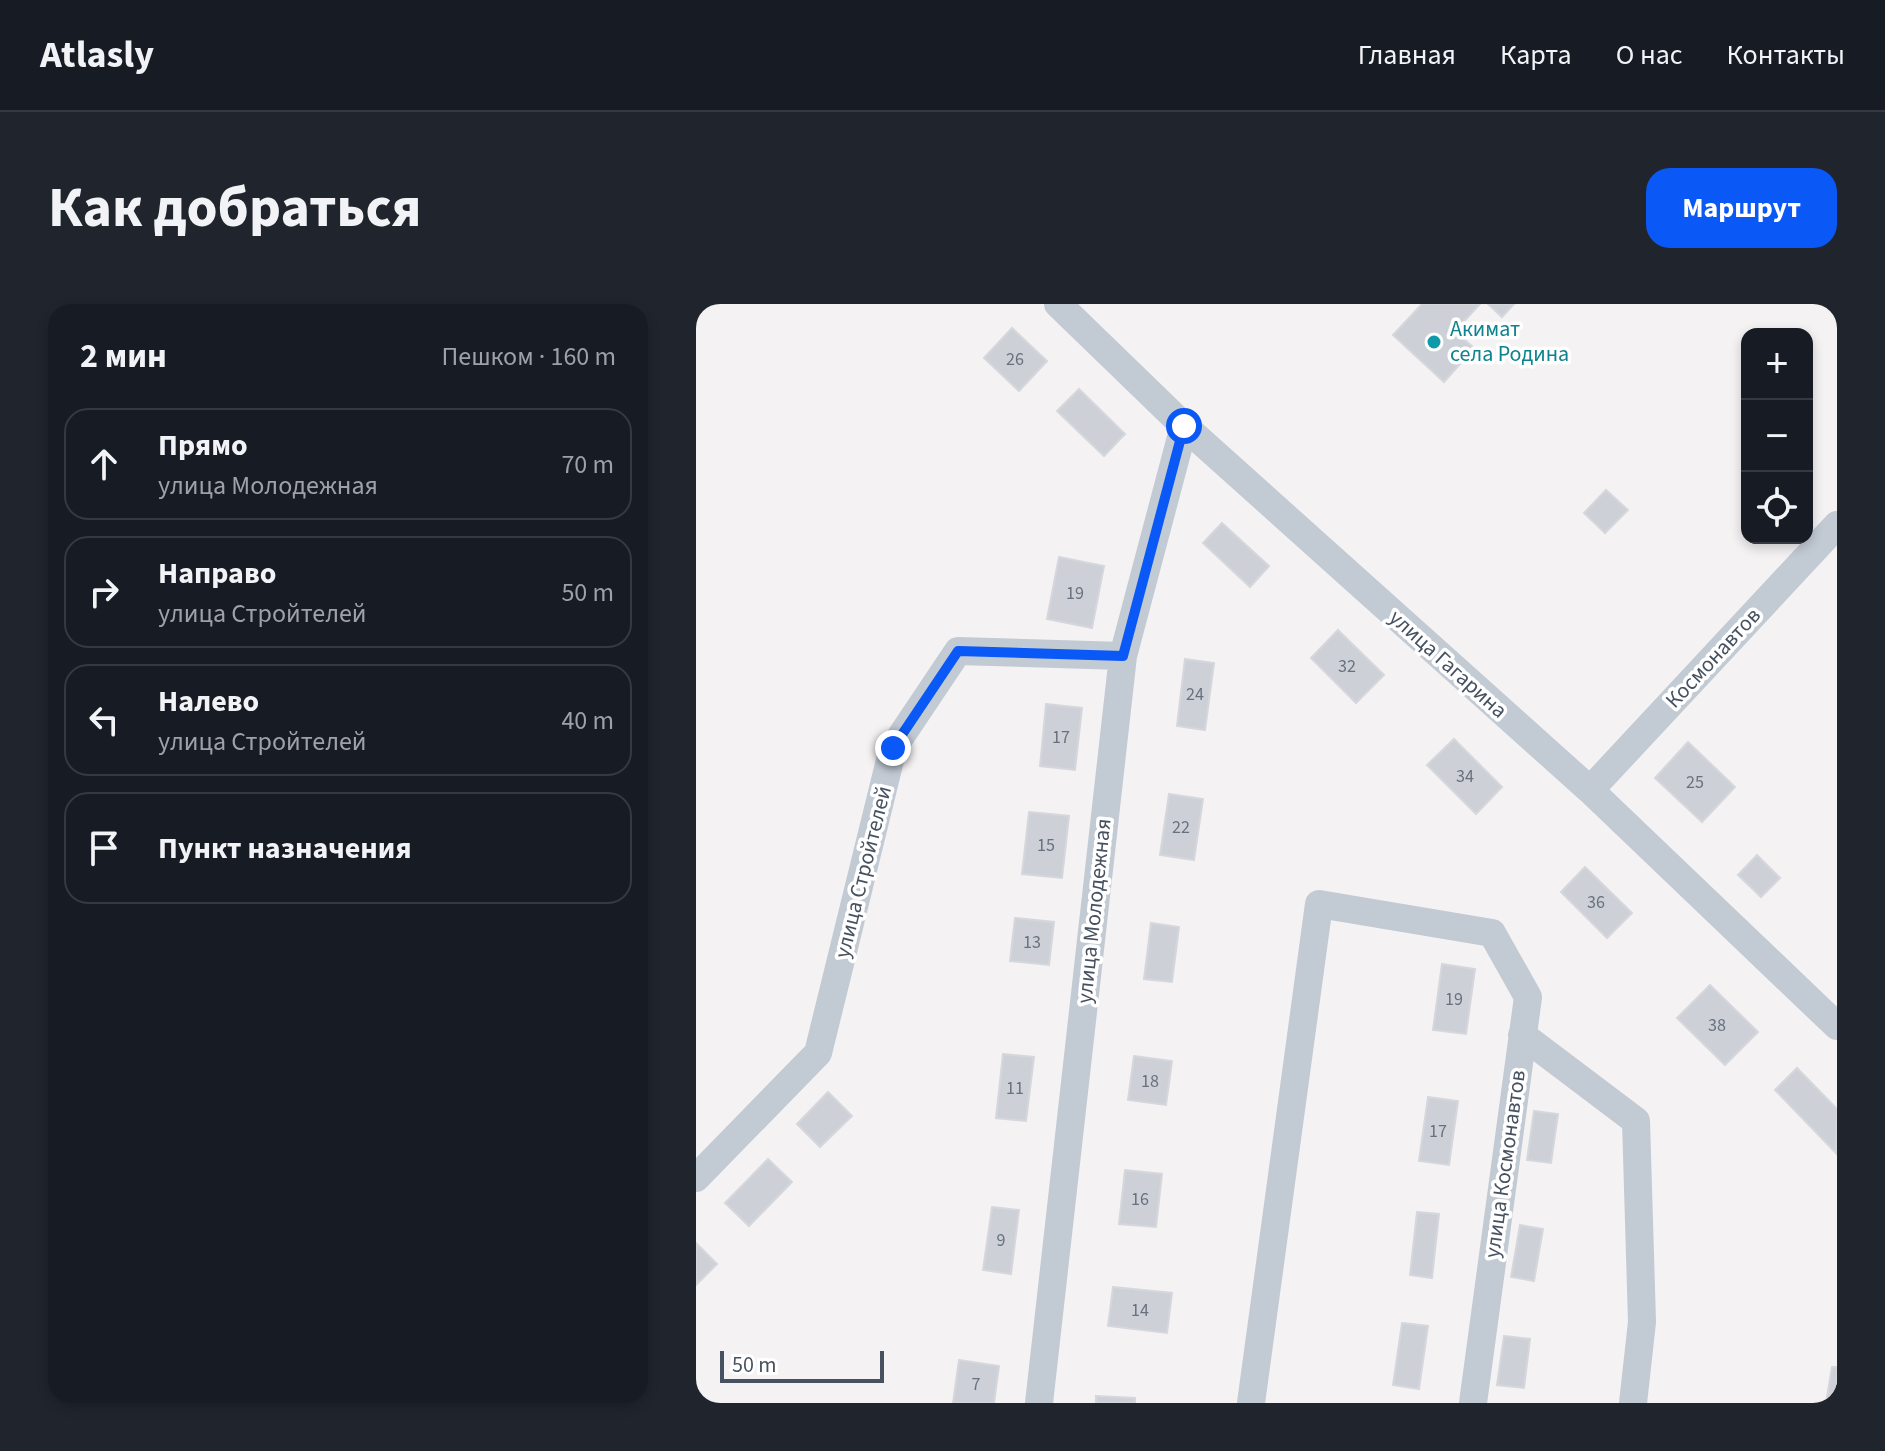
<!DOCTYPE html>
<html lang="ru">
<meta charset="utf-8">
<style>
:root{--surface:#171b24;--page:#20242c;--text:#f1f3f6;--muted:#9ea1a6;--line:#363941;--accent:#0a58f6}
body{margin:0;font-family:"Source Sans 3",sans-serif;background:var(--page);color:var(--text)}
.controls{position:absolute;right:24px;top:24px;display:grid;overflow:hidden;border-radius:16px;box-shadow:0 4px 12px #0003}
.controls button{width:72px;height:72px;display:grid;place-items:center;padding:0;border:0;border-bottom:2px solid var(--line);background:var(--surface);color:var(--text);font:40px sans-serif}
.scale{position:absolute;left:24px;bottom:20px;width:164px;box-sizing:border-box;padding-left:8px;border:4px solid #475261;border-top:0;font-size:22px;line-height:28px;white-space:nowrap;color:#475261;-webkit-text-stroke:6px #fff;paint-order:stroke}
.stop{position:absolute;width:24px;height:24px;margin:-18px;border:6px solid #0a58f6;border-radius:50%;background:#fff}
.stop.end{background:#0a58f6;border-color:#fff;box-shadow:0 2px 8px #0008}
.list{margin:0;padding:0;list-style:none}
h2{display:flex;justify-content:space-between;align-items:center;height:104px;margin:0;padding:0 32px;font-size:34px}
h2 small{font-size:26px;font-weight:400;color:var(--muted)}
.list li{display:grid;grid-template-columns:52px 1fr auto;gap:24px;align-items:center;box-sizing:border-box;height:112px;margin:0 16px 16px;padding:0 16px;border:2px solid var(--line);border-radius:24px}
.list b{display:block;font-size:30px;white-space:nowrap}
.list p{margin:0;font-size:26px;white-space:nowrap;color:var(--muted)}
.list em{font-size:26px;font-style:normal;color:var(--muted)}
.icon{flex:none;width:44px;height:44px;fill:none;stroke:currentColor;stroke-width:2;stroke-linecap:round;stroke-linejoin:round}
.map{position:relative;flex:none;width:1141px;height:1099px;overflow:hidden;border-radius:24px}
header{display:flex;align-items:center;gap:48px;box-sizing:border-box;height:112px;padding:0 40px;background:var(--surface);border-bottom:2px solid var(--line)}
header strong{font-size:38px}
nav{display:flex;gap:44px;margin-inline-start:auto;font-size:28px}
.intro{display:flex;align-items:center;justify-content:space-between;box-sizing:border-box;height:192px;padding:0 48px}
h1{margin:0;font-size:56px}
.button{padding:20px 36px;border-radius:24px;background:var(--accent);color:#fff;font-size:28px;font-weight:700}
main{display:flex;gap:48px;padding:0 48px}
aside{flex:1;background:var(--surface);border-radius:24px;box-shadow:0 4px 12px #0003}
.map>svg:first-child{display:block}
</style>
<header>
<strong>Atlasly</strong>
<nav><a>Главная</a><a>Карта</a><a>О нас</a><a>Контакты</a></nav>
</header>
<div class="intro"><h1>Как добраться</h1><a class="button">Маршрут</a></div>
<main>
<aside>
<h2>2 мин<small>Пешком · 160 m</small></h2>
<ul class="list">
<li><svg class="icon" aria-label="ahead" viewBox="0 0 24 24"><path d="M12 20V5M6 11l6-6 6 6"/></svg><div><b>Прямо</b><p>улица Молодежная</p></div><em>70 m</em></li>
<li><svg class="icon" aria-label="right" viewBox="0 0 24 24"><path d="M7 20v-9h11M14 6l5 5-5 5"/></svg><div><b>Направо</b><p>улица Стройтелей</p></div><em>50 m</em></li>
<li><svg class="icon" aria-label="left" viewBox="0 0 24 24"><path d="M17 20v-9H6M10 6l-5 5 5 5"/></svg><div><b>Налево</b><p>улица Стройтелей</p></div><em>40 m</em></li>
<li><svg class="icon" aria-label="arrive" viewBox="0 0 24 24"><path d="M6 21V4h12l-3 4 3 4H6"/></svg><div><b>Пункт назначения</b></div></li>
</ul>
</aside>
<div class="map">
<svg width="1141" height="1099" viewBox="0 0 1141 1099">
<rect width="100%" height="100%" fill="#f4f2f2"/>
<path fill="#cdd0d6" stroke="#d5d7dd" stroke-width="2" d="M 726,0 L 784,0 L 759,27 L 778,44 L 748,78 L 697,31 Z
M 792,0 L 818,0 L 806,13 Z
M 316,24 L 351,57 L 323,87 L 288,54 Z
M 383,85 L 429,130 L 408,152 L 361,107 Z
M 910,186 L 932,206 L 909,229 L 888,209 Z
M 526,219 L 573,262 L 554,283 L 507,239 Z
M 363,253 L 408,262 L 396,324 L 351,315 Z
M 642,326 L 688,371 L 660,399 L 615,354 Z
M 489,355 L 518,359 L 509,426 L 481,422 Z
M 350,400 L 386,404 L 379,466 L 344,462 Z
M 758,435 L 806,483 L 780,510 L 731,461 Z
M 992,438 L 1039,483 L 1006,518 L 959,474 Z
M 473,490 L 507,495 L 498,556 L 464,551 Z
M 333,508 L 373,512 L 366,574 L 326,570 Z
M 1061,551 L 1084,574 L 1065,593 L 1042,571 Z
M 889,563 L 936,609 L 911,634 L 865,588 Z
M 319,614 L 358,618 L 353,661 L 314,657 Z
M 455,619 L 483,623 L 476,678 L 448,675 Z
M 746,660 L 779,665 L 770,730 L 737,726 Z
M 1014,681 L 1062,728 L 1029,761 L 981,714 Z
M 307,750 L 338,753 L 330,817 L 300,814 Z
M 438,752 L 476,757 L 470,801 L 432,796 Z
M 1101,764 L 1141,805 L 1140,849 L 1079,786 Z
M 132,788 L 156,812 L 124,843 L 101,820 Z
M 732,793 L 762,797 L 753,861 L 723,857 Z
M 838,807 L 862,810 L 855,859 L 831,856 Z
M 72,855 L 96,878 L 53,922 L 29,899 Z
M 429,866 L 466,870 L 460,923 L 423,920 Z
M 296,903 L 323,906 L 315,970 L 287,966 Z
M 721,908 L 743,910 L 736,974 L 714,971 Z
M 824,921 L 847,925 L 838,977 L 815,973 Z
M 0,939 L 21,960 L 0,981 Z
M 417,983 L 476,989 L 471,1029 L 412,1022 Z
M 706,1019 L 732,1022 L 723,1085 L 697,1081 Z
M 808,1032 L 834,1035 L 828,1084 L 801,1081 Z
M 263,1056 L 303,1062 L 298,1099 L 257,1099 Z
M 1136,1063 L 1141,1063 L 1141,1099 L 1130,1099 Z
M 400,1092 L 439,1094 L 439,1099 L 400,1099 Z"/>
<g fill="none" stroke-linecap="round" stroke-linejoin="round">
<path stroke="#c2cad4" stroke-width="28" d="M 362,0 L 488,122 L 894,486 L 1141,722
M 894,486 L 1141,221
M 826,731 L 940,817 L 946,1018 L 937,1099
M 0,874 L 122,749 L 197,444 L 262,347 L 427,352
M 343,1099 L 427,352 L 488,122
M 555,1099 L 623,600 L 796,629 L 832,693 L 777,1099"/>
</g>
<g fill="none" stroke-linecap="round" stroke-linejoin="round">
<path stroke="#0a58f6" stroke-width="10" d="M 197,444 L 262,347 L 427,352 L 488,122"/>
</g>
<circle fill="#0f9aa8" stroke="#fff" stroke-width="3" cx="738" cy="38" r="8"/>
<g text-anchor="middle" dominant-baseline="central" stroke-width="7" stroke-linejoin="round" paint-order="stroke">
<g font-size="18" fill="#68727e">
<text x="319" y="55">26</text>
<text x="379" y="289">19</text>
<text x="651" y="362">32</text>
<text x="499" y="390">24</text>
<text x="365" y="433">17</text>
<text x="769" y="472">34</text>
<text x="999" y="478">25</text>
<text x="485" y="523">22</text>
<text x="350" y="541">15</text>
<text x="900" y="598">36</text>
<text x="336" y="638">13</text>
<text x="758" y="695">19</text>
<text x="1021" y="721">38</text>
<text x="454" y="777">18</text>
<text x="319" y="784">11</text>
<text x="742" y="827">17</text>
<text x="444" y="895">16</text>
<text x="305" y="936">9</text>
<text x="444" y="1006">14</text>
<text x="280" y="1080">7</text>
</g>
<g font-size="22" fill="#0d838f" stroke="#fff" text-anchor="start">
<text x="754" y="25">Акимат<tspan x="754" dy="25">села Родина</tspan></text>
</g>
<g font-size="22" fill="#475261" stroke="#fff">
<text transform="translate(1017 354) rotate(-47)">Космонавтов</text>
<text transform="translate(752 360) rotate(42)">улица Гагарина</text>
<text transform="translate(167 568) rotate(-76)">улица Стройтелей</text>
<text transform="translate(398 607) rotate(-84)">улица Молодежная</text>
<text transform="translate(809 860) rotate(-82)">улица Космонавтов</text>
</g>
</g>
</svg>
<div class="controls">
<button>+</button>
<button>−</button>
<button><svg class="icon" aria-label="locate" viewBox="0 0 24 24"><circle cx="12" cy="12" r="6"/><path d="M12 2v4M12 18v4M2 12h4M18 12h4"/></svg></button>
</div>
<div class="scale">50 m</div>
<div class="stop" style="left:488px;top:122px"></div>
<div class="stop end" style="left:197px;top:444px"></div>
</div>
</main>
